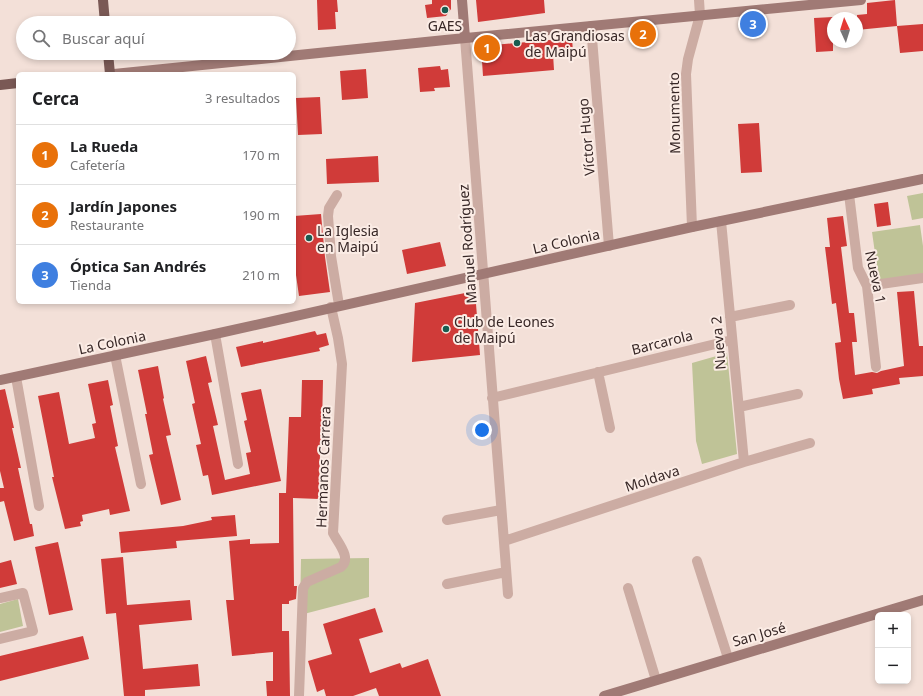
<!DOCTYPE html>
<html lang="es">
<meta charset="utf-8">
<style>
:root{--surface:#fff;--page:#f2f2f2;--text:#202124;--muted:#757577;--line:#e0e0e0;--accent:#7c3aed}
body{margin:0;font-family:"Noto Sans",sans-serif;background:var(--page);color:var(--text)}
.controls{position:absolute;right:12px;bottom:12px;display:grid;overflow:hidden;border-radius:6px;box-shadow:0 2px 6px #0003}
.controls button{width:36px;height:36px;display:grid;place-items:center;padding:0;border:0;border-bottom:1px solid var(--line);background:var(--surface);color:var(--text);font:20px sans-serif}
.compass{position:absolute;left:827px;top:12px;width:36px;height:36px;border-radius:50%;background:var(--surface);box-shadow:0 2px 6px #0003;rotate:356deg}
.you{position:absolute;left:482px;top:430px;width:14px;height:14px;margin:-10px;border:3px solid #fff;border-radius:50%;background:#1a73e8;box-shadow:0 0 0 6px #1a73e833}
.badge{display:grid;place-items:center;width:26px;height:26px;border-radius:50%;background:var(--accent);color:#fff;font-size:13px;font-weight:700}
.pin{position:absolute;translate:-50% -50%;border:2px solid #fff;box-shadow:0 1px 4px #0006}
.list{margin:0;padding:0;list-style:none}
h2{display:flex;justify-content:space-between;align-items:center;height:52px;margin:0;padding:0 16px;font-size:17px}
h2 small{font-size:13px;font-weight:400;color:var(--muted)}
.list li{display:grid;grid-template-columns:26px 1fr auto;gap:12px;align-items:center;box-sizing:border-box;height:60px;padding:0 16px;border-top:1px solid var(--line)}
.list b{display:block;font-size:15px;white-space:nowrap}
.list p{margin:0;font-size:13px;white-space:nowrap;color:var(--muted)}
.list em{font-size:13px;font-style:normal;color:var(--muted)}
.icon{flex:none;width:22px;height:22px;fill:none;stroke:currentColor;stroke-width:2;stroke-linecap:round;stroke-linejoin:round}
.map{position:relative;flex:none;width:923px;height:696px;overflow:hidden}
.search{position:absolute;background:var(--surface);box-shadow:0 2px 6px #0003;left:16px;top:16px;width:280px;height:44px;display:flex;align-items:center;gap:10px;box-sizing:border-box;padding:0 14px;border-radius:22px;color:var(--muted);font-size:15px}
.panel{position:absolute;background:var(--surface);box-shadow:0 2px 6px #0003;left:16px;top:72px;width:280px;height:232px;border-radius:6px}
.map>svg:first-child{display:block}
</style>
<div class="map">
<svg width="923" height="696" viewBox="0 0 923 696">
<rect width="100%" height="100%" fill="#f3e0d8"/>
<path fill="#bfc397" d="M 923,193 L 923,218 L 912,220 L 907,196 Z
M 920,225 L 923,246 L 923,275 L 879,281 L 872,232 Z
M 727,353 L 737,454 L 702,464 L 696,441 L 692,363 Z
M 369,558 L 369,597 L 300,615 L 301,559 Z
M 18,599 L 23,626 L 0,632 L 0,604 Z"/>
<path fill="#d03b39" d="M 317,0 L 337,0 L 338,12 L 335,12 L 336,29 L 318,30 Z
M 432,0 L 451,0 L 451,9 L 446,16 L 427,18 L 425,5 L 432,4 Z
M 476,0 L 544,0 L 545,13 L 478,22 Z
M 895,0 L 897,26 L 857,30 L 857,15 L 867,14 L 867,3 Z
M 833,17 L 833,51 L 816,52 L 814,18 Z
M 923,24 L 923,51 L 900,53 L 897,26 Z
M 652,27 L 653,40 L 634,42 L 633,28 Z
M 572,38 L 573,52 L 553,54 L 554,70 L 483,76 L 481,46 Z
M 440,66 L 441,70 L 448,69 L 450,87 L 434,88 L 435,91 L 420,92 L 418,68 Z
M 366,69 L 368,98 L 342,100 L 340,71 Z
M 320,97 L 322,134 L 298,135 L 296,98 Z
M 759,123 L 762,172 L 741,173 L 738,124 Z
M 378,156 L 379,182 L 327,184 L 326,159 Z
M 888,202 L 891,225 L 877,227 L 874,204 Z
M 321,214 L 325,257 L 330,292 L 299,296 L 294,261 L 294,216 Z
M 843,216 L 847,246 L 841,247 L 849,313 L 854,313 L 857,342 L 852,342 L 855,375 L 872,372 L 877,373 L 881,371 L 904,366 L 897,292 L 914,291 L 919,346 L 923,346 L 923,376 L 899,378 L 900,384 L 872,389 L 873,394 L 843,399 L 839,379 L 835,343 L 841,342 L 836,303 L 832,304 L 825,247 L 830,247 L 827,218 Z
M 440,242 L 446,266 L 407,274 L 402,250 Z
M 475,291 L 480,355 L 412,362 L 415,303 Z
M 315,331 L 317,335 L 326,333 L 329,345 L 319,348 L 320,351 L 241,367 L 236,347 L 263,341 L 263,343 Z
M 206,356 L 212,382 L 208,383 L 218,425 L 213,426 L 225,480 L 250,474 L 246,453 L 251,452 L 244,421 L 247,420 L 241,393 L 261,389 L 281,481 L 212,495 L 208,475 L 203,476 L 196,445 L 201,444 L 192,404 L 195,403 L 186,361 Z
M 158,366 L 164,398 L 163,399 L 171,435 L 166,436 L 181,500 L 161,505 L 149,455 L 153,454 L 145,414 L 147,414 L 138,370 Z
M 108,380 L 113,405 L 110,406 L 118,446 L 115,447 L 130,511 L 110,515 L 109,509 L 82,515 L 83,521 L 80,522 L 81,526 L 65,529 L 52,477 L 54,477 L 38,396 L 59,392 L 69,444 L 95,438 L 92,424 L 96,423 L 88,384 Z
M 302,380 L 323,380 L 322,426 L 323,426 L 322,453 L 320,453 L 319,499 L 293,498 L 294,586 L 297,586 L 296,599 L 289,601 L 289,604 L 282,604 L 282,631 L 289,631 L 290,696 L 267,696 L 266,681 L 273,681 L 273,652 L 232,656 L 226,600 L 234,600 L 229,541 L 250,539 L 250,544 L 279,543 L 279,493 L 286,493 L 289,417 L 301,417 Z
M 5,389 L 14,428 L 12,428 L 21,468 L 18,468 L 30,524 L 32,524 L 34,536 L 14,541 L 4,501 L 0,502 L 0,488 L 4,488 L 0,471 L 0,390 Z
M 235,515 L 237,536 L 176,541 L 177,548 L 121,553 L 119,532 L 183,526 L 212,520 L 211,517 Z
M 58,542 L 73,610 L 49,615 L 35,547 Z
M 123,557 L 127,605 L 190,600 L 192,620 L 139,625 L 143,669 L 198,664 L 200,686 L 145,690 L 145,696 L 124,696 L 116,613 L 106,614 L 101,559 Z
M 11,560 L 17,584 L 0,588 L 0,563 Z
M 375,608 L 383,632 L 359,639 L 370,673 L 400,663 L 402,668 L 428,659 L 441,696 L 379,696 L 376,688 L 353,696 L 326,696 L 324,689 L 317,692 L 308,661 L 332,654 L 323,624 Z
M 83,636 L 89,659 L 0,681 L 0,656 Z"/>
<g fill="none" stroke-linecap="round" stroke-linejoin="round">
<path stroke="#ccaca3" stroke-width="10" d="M 591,26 L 609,246
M 465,38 L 508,594
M 849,194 L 858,268 L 867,286 L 876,367
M 337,195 L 329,208 L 328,216 L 331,256 L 339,305
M 721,221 L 744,462
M 692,227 L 686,74 L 688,59 L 700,15 L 699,0
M 867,286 L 923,278
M 730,317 L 790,305
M 215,334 L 238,464
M 115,355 L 141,484
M 598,372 L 610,428
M 16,377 L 39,506
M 492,398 L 732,340
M 739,407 L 798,394
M 447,520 L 501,510
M 504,541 L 744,462 L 810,443
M 697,561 L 728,658
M 447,584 L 506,572
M 628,588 L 656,680
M 0,598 L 23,593 L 33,631 L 0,639
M 299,696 L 303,588 L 307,582 L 341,567 C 352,558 338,543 333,533 L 342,364 L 338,338 L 331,307"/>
<path stroke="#a07a75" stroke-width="10" d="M 462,0 L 465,38
M 114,74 L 445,40 L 861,0
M 0,380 L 215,334 L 692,227 L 923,179
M 604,696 L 923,600"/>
<path stroke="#7a5955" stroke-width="10" d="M 103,0 L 105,23
M 108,53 L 110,74
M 0,85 L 18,83"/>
</g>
<g fill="#185c50" stroke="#fbece5" stroke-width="1.5">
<circle cx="445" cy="10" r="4"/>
<circle cx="517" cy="43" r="4"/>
<circle cx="309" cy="238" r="4"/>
<circle cx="446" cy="329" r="4"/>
</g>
<g text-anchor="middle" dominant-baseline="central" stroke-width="4" stroke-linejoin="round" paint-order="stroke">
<g font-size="14" fill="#372726" stroke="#fbece5" text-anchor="start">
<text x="445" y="25" text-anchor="middle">GAES</text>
<text x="525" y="35">Las Grandiosas<tspan x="525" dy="16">de Maipú</tspan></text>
<text x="317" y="230">La Iglesia<tspan x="317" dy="16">en Maipú</tspan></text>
<text x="454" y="321">Club de Leones<tspan x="454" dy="16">de Maipú</tspan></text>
</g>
<g font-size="14" fill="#372726" stroke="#fbece5">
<text transform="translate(674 113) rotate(-91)">Monumento</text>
<text transform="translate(586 137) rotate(-95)">Víctor Hugo</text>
<text transform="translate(566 241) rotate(-13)">La Colonia</text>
<text transform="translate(467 244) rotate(-94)">Manuel Rodríguez</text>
<text transform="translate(876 277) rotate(78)">Nueva 1</text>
<text transform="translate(112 342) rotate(-12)">La Colonia</text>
<text transform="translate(662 342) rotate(-14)">Barcarola</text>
<text transform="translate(718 343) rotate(-95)">Nueva 2</text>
<text transform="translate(323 467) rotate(-88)">Hermanos Carrera</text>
<text transform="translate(652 478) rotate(-18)">Moldava</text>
<text transform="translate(759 634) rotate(-16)">San José</text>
</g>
</g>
</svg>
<div class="controls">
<button>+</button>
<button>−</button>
</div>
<svg class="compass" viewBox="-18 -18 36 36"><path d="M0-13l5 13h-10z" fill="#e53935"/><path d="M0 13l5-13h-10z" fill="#757577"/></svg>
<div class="you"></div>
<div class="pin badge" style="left:487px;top:48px;background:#e8710a">1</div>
<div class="pin badge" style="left:643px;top:34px;background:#e8710a">2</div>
<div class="pin badge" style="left:753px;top:24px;background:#3f7fe0">3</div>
<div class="search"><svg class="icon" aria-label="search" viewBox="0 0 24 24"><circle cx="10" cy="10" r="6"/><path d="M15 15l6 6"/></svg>Buscar aquí</div>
<section class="panel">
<h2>Cerca<small>3 resultados</small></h2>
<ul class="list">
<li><span class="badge" style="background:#e8710a">1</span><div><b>La Rueda</b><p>Cafetería</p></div><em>170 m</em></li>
<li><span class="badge" style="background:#e8710a">2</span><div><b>Jardín Japones</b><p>Restaurante</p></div><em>190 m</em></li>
<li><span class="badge" style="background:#3f7fe0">3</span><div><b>Óptica San Andrés</b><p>Tienda</p></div><em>210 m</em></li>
</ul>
</section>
</div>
